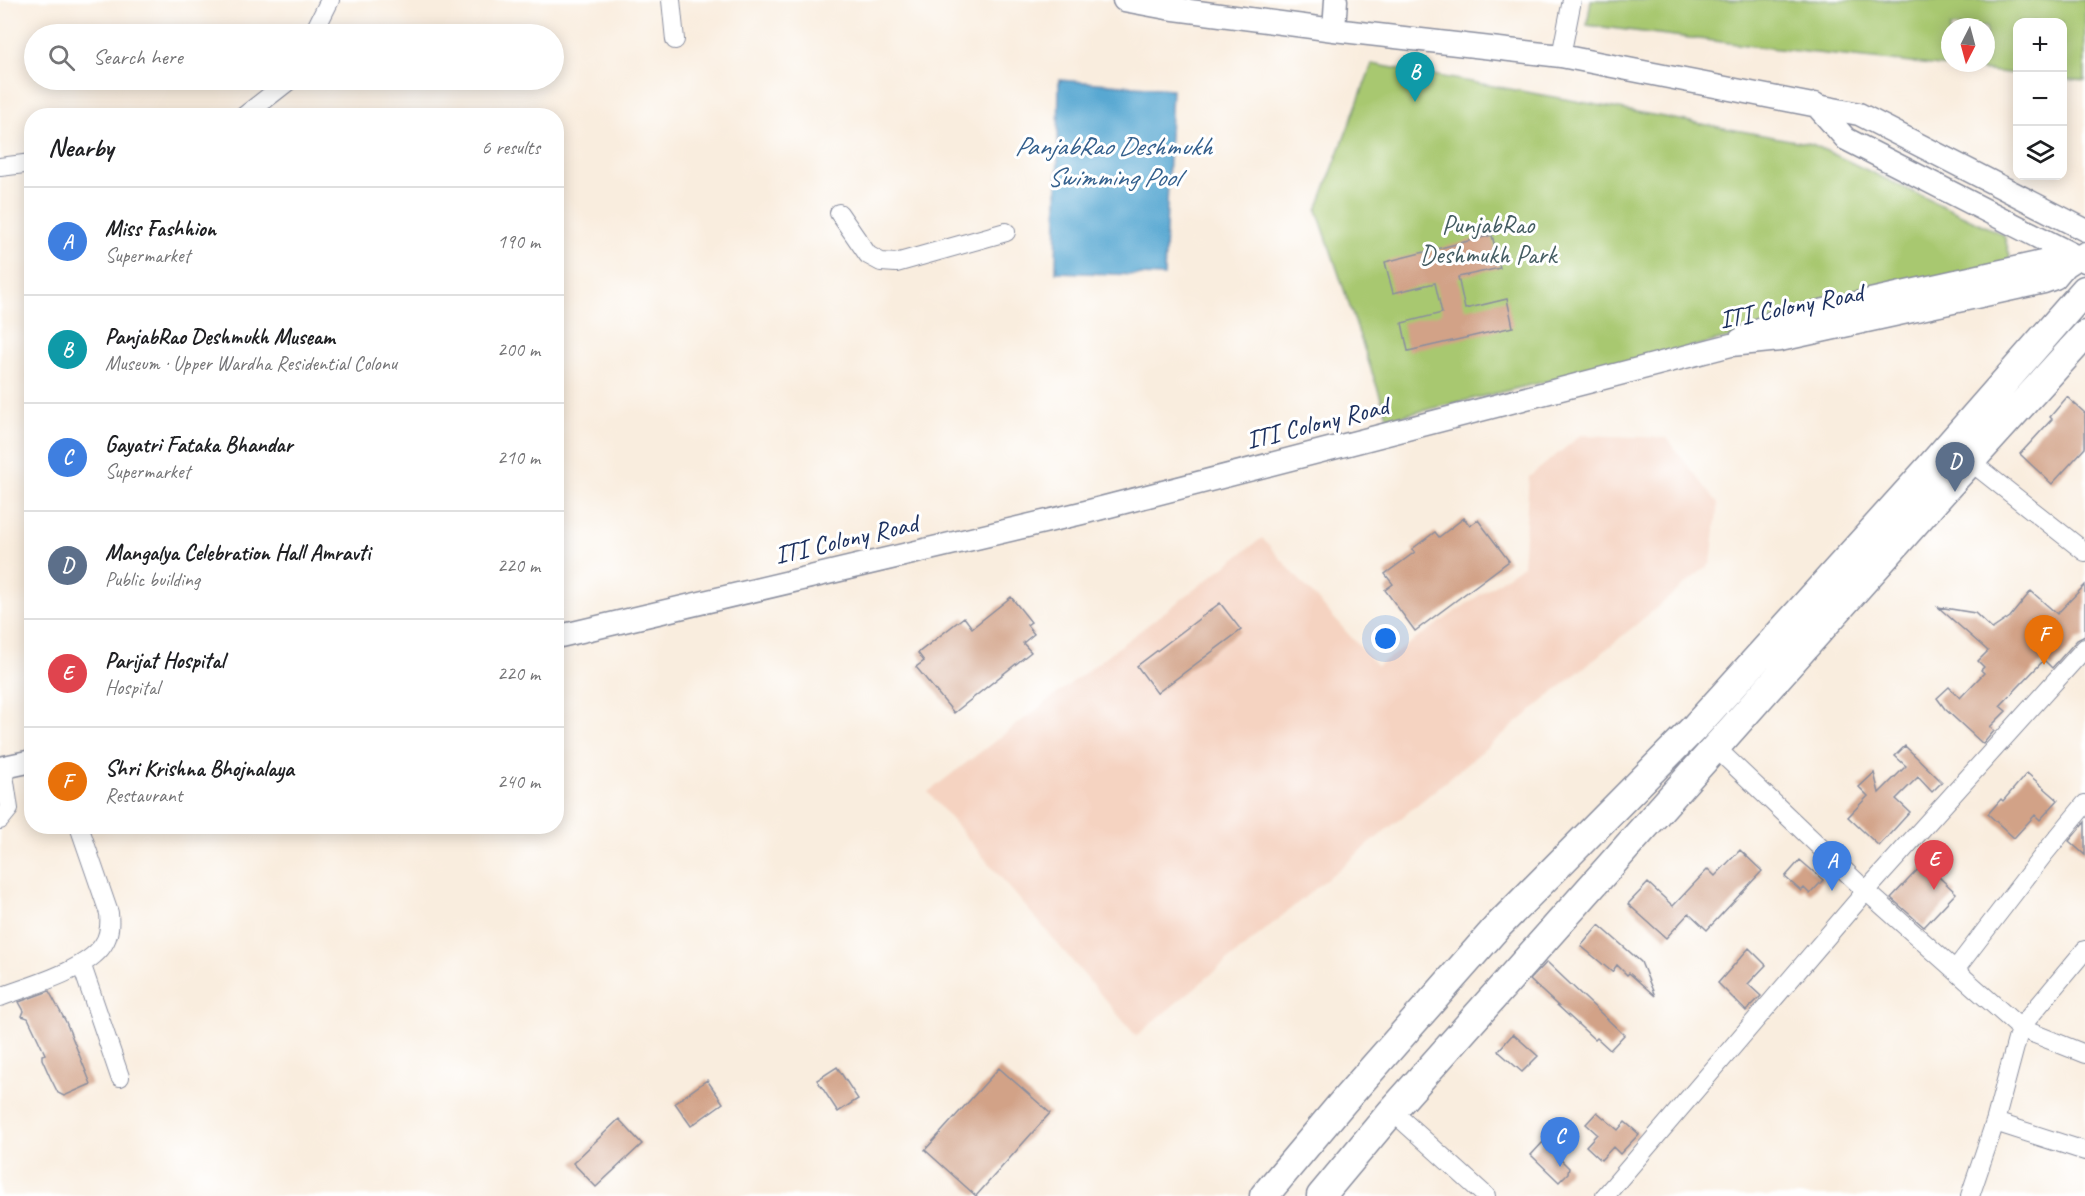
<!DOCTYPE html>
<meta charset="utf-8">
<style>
:root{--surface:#fff;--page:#f2f2f2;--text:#202124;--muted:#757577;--line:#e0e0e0;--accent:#ea580c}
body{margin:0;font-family:Caveat,sans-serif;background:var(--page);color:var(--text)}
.controls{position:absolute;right:18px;top:18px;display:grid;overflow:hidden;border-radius:12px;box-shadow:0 3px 15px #0003}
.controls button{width:54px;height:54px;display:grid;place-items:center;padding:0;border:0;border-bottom:2px solid var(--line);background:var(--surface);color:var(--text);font:30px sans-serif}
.compass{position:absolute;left:1941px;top:18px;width:54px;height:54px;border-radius:50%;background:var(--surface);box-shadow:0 3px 15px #0003;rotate:186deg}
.you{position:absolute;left:1386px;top:639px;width:21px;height:21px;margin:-15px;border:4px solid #fff;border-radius:50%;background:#1a73e8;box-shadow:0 0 0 9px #1a73e833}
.badge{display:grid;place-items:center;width:39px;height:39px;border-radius:50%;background:var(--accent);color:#fff;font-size:20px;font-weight:700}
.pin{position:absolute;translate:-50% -50px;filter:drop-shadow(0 2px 3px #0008)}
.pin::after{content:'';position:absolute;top:32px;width:21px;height:18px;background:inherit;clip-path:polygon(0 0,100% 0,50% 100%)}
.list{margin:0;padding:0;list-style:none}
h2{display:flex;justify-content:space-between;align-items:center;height:78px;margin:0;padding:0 24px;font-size:26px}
h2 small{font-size:20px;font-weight:400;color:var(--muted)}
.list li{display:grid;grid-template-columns:39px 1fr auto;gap:18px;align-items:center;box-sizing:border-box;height:108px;padding:0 24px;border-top:2px solid var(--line)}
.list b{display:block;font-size:22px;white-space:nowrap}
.list p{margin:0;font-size:20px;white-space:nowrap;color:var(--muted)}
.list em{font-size:20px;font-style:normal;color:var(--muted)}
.icon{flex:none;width:33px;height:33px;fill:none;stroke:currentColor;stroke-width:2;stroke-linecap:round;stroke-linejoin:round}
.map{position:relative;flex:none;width:2085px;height:1196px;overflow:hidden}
.search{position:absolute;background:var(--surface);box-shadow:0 3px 15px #0003;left:24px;top:24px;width:540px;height:66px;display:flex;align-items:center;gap:15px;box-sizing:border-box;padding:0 21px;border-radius:33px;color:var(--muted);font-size:22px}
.panel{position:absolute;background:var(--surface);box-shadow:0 3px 15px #0003;left:24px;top:108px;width:540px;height:726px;border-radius:24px}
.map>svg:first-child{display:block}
</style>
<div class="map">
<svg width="2085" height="1196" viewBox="0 0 2085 1196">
<rect width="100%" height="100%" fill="#fff"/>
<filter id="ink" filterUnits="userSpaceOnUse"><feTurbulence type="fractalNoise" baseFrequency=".0167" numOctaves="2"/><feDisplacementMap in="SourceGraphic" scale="12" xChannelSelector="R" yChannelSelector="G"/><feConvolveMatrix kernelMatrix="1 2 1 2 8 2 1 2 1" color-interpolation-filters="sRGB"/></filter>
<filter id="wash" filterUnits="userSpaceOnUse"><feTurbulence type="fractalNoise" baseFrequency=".008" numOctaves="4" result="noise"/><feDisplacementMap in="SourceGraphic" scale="24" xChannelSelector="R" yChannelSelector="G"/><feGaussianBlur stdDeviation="1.35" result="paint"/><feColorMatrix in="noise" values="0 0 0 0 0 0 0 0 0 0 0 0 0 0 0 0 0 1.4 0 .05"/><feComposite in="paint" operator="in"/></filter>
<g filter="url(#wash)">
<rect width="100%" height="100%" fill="#f9edde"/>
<path fill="#f5d3c1" d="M 1581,435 L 1666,438 L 1718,503 L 1711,563 L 1136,1036 L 928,792 L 1262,538 L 1377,666 L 1523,565 L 1529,477 Z"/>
<path fill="#a8c870" stroke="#627c67" stroke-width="1.5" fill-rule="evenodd" d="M 1591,0 L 2085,0 L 2085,81 L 2063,79 L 2062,22 L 2018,22 L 2017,74 L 1778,49 L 1587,25 ZM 1950,27 L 1986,27 L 1986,63 L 1950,63 Z
M 1372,64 L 1812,144 L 2004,235 L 2010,256 L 2002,273 L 1388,419 L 1317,210 Z"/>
<path fill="#58a8d2" stroke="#3a6c98" stroke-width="1.5" d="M 1059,80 L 1172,89 L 1164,276 L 1056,272 Z"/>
<g id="blocks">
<path fill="#d2a287" d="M 1492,235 L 1500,268 L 1458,277 L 1465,309 L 1507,299 L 1513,327 L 1408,351 L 1402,323 L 1442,313 L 1435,283 L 1393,293 L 1385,262 Z
M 2067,397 L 2085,413 L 2085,448 L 2052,484 L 2020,454 L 2052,419 L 2050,417 Z
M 1464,518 L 1470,526 L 1478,520 L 1509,561 L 1415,631 L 1385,590 L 1393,584 L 1385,574 L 1415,552 L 1412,549 L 1435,532 L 1439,537 Z
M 2085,585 L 2085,636 L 2077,640 L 2052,668 L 2044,660 L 2000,706 L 2006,711 L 1990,727 L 1994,731 L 1983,744 L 1945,709 L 1937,698 L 1949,687 L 1960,698 L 1984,673 L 1981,670 L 1984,667 L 1978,661 L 1988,651 L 1938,607 L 1975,613 L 1992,629 L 2010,617 L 2031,591 L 2057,614 Z
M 1011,597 L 1031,622 L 1027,625 L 1034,634 L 1023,643 L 1031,652 L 954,713 L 916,667 L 924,661 L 918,653 L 964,617 L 972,628 Z
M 1220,603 L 1241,630 L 1157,693 L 1137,666 Z
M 1905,746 L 1942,782 L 1932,792 L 1918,777 L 1896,799 L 1910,812 L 1879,846 L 1848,817 L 1868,796 L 1859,787 L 1874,773 L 1879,793 L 1906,766 L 1895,756 Z
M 2027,773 L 2058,800 L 2040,820 L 2035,815 L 2014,838 L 1988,814 L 2001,799 L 2003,801 Z
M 2085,822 L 2085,855 L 2069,841 Z
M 1740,850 L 1762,871 L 1707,930 L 1689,913 L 1666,938 L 1628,904 L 1648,883 L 1673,906 L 1708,869 L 1715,876 Z
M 1800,860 L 1823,880 L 1810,894 L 1804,888 L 1801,891 L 1785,877 Z
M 1924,863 L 1956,893 L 1924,927 L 1891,898 Z
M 1599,925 L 1641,962 L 1655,996 L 1629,973 L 1627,975 L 1617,965 L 1612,972 L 1581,946 Z
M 1749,948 L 1766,965 L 1748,984 L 1761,996 L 1746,1011 L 1718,983 Z
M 1547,962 L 1624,1035 L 1610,1050 L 1597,1038 L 1595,1040 L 1530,980 Z
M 49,991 L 66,1022 L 91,1084 L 64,1096 L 58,1093 L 50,1077 L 42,1059 L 42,1055 L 45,1054 L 28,1018 L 22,1016 L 24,1011 L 19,1002 Z
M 1513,1034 L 1538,1056 L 1522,1072 L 1498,1051 Z
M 837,1067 L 858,1099 L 838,1112 L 817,1080 Z
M 999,1068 L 1050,1113 L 976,1196 L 925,1150 Z
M 707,1080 L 723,1103 L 691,1126 L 675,1103 Z
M 1597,1112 L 1618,1130 L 1625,1122 L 1639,1134 L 1620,1154 L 1613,1147 L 1601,1160 L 1586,1146 L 1597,1134 L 1586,1124 Z
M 619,1119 L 642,1144 L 596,1187 L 573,1163 Z
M 1543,1142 L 1569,1168 L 1568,1173 L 1559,1182 L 1531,1155 Z"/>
</g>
</g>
<g filter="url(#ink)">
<use href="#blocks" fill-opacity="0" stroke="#8a8e9e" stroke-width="1.5"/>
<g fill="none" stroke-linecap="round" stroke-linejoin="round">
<defs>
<path id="minor" d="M 671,0 L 675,40
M 313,34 L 330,0
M 1561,56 L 1572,0
M 244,116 L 290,80
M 0,167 L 32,163
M 839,213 L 868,255 L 881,262 L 896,263 L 1006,232
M 1971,462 L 2085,552
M 1716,748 L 1866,891 L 2020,1028 L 2085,1054
M 0,820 L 9,809 L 3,768
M 82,966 L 120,1077
M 1955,970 L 2044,854 L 2085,804
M 0,997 C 29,986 86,971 103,945 C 110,935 110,924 109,913 L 79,826
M 1392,1111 L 1486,1196
M 1995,1122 L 2085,1151
M 1605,1196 L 1866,891 L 2085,648
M 1970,1196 L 1995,1122 L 2020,1028 L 2085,950"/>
<path id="tertiary" d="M 1124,0 L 1167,8 L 1334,30 L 1561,56 L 1859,114 L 2085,230
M 1334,30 L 1336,0
M 1815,104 L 1846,139 L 2085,261
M 1740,340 L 1775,321 L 2051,260 L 2065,266
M 556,637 L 1086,512 L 1731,345 L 1780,340 L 2044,282 L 2055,278 L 2065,266 L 2085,253
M 0,768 L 32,761"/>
<path id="primary" d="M 1264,1196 L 1343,1102 L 1498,926 L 1696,726 L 1931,466 L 2085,290
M 1321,1196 L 1392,1111 L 1948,486 L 2085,335"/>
</defs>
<use href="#minor" stroke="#8a8e9e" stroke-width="20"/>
<use href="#tertiary" stroke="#8a8e9e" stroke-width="25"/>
<use href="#primary" stroke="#8a8e9e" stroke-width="31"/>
<use href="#minor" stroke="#fff" stroke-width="18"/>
<use href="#tertiary" stroke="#fff" stroke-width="22"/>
<use href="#primary" stroke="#fff" stroke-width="28"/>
</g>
</g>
<g text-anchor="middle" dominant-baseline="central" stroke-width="6" stroke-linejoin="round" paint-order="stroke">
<g font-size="26" fill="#455d63" stroke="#fff">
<text x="1488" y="224">PunjabRao<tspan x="1488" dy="30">Deshmukh Park</tspan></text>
</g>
<g font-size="26" fill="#1b2f5e" stroke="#fff">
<text transform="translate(1791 306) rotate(-11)">ITI Colony Road</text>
<text transform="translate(1317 423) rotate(-14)">ITI Colony Road</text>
<text transform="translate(846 539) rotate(-13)">ITI Colony Road</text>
</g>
<g font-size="27" font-style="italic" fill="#335f8c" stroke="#fff">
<text x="1113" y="146">PanjabRao Deshmukh<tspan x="1113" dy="31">Swimming Pool</tspan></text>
</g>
</g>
</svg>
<div class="controls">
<button>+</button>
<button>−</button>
<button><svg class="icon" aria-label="layers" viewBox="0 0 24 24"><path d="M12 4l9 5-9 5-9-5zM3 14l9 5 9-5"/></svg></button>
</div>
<svg class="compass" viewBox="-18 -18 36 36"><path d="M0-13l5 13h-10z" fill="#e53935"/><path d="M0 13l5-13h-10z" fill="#757577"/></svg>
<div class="you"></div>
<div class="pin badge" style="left:1832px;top:891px;background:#3f7fe0">A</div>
<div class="pin badge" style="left:1415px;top:102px;background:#0f9aa8">B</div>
<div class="pin badge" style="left:1560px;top:1167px;background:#3f7fe0">C</div>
<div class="pin badge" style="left:1955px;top:492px;background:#5c6f8a">D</div>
<div class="pin badge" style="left:1934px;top:890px;background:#e0444e">E</div>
<div class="pin badge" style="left:2044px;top:665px;background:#e8710a">F</div>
<div class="search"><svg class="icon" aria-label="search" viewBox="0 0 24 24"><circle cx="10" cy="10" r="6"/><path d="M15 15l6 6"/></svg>Search here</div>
<section class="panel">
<h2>Nearby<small>6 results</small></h2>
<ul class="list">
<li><span class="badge" style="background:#3f7fe0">A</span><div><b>Miss Fashhion</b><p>Supermarket</p></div><em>190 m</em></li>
<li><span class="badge" style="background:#0f9aa8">B</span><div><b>PanjabRao Deshmukh Museam</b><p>Museum · Upper Wardha Residential Colonu</p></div><em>200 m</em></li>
<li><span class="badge" style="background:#3f7fe0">C</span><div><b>Gayatri Fataka Bhandar</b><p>Supermarket</p></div><em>210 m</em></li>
<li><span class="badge" style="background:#5c6f8a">D</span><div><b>Mangalya Celebration Hall Amravti</b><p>Public building</p></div><em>220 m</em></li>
<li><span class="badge" style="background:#e0444e">E</span><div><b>Parijat Hospital</b><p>Hospital</p></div><em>220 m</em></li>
<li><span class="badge" style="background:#e8710a">F</span><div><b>Shri Krishna Bhojnalaya</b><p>Restaurant</p></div><em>240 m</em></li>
</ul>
</section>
</div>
